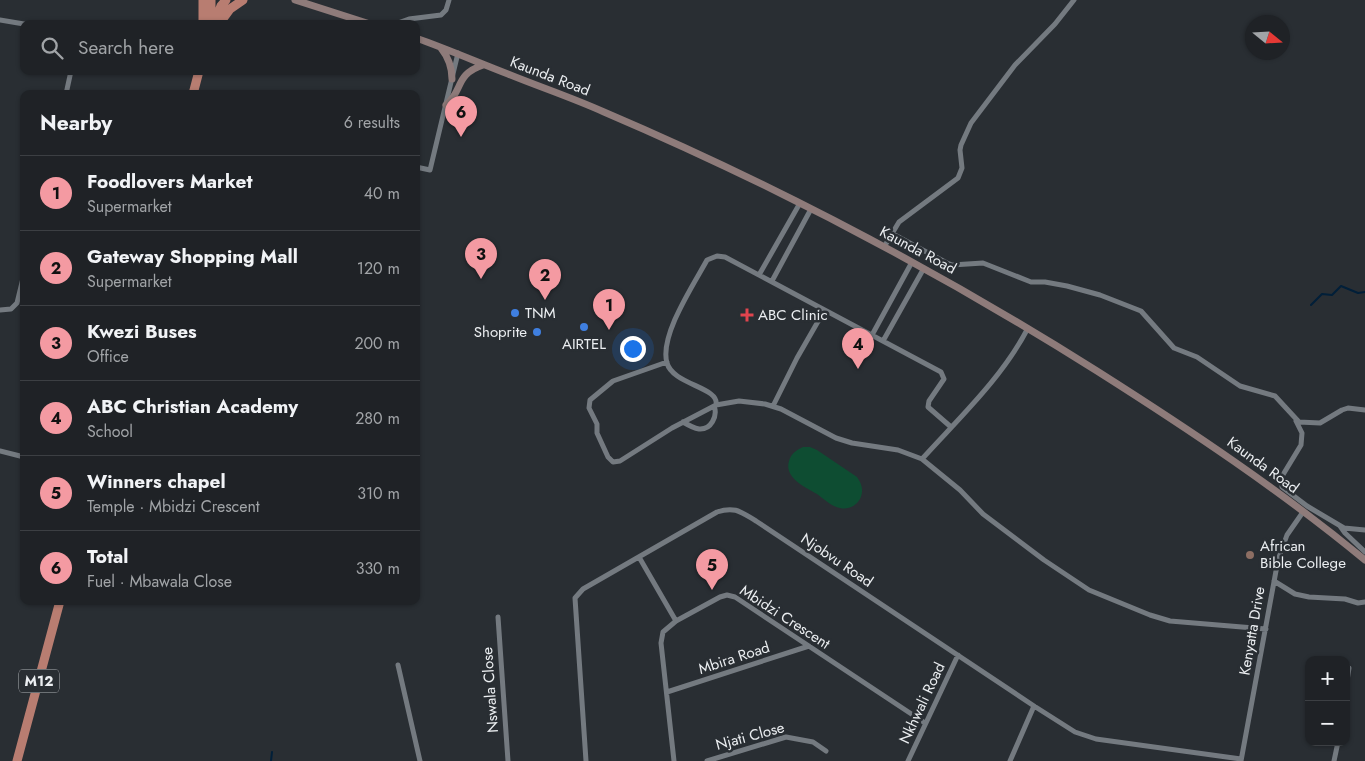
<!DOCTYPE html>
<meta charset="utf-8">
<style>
:root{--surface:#1f2226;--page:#272a2e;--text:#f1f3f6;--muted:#a1a4a7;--line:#3c3f43;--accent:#f49aa2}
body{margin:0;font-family:Jost,sans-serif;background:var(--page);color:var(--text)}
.controls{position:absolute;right:15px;bottom:15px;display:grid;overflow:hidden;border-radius:10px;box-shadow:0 1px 4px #0004}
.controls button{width:45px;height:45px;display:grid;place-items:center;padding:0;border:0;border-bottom:1px solid var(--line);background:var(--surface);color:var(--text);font:25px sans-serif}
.compass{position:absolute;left:1245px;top:15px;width:45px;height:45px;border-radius:50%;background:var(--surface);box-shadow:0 1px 4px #0004;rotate:108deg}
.you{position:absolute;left:632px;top:348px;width:18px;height:18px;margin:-12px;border:4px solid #fff;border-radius:50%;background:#1a73e8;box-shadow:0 0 0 8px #1a73e833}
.badge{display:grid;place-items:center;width:32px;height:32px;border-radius:50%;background:var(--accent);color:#111;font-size:16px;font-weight:700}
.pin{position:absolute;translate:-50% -41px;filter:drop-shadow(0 1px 2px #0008)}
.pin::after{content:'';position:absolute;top:26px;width:18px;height:15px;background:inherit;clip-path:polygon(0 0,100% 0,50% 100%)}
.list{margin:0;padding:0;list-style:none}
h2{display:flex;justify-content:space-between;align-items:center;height:65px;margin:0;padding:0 20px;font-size:21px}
h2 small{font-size:16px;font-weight:400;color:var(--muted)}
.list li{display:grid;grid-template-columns:32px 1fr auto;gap:15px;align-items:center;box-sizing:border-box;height:75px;padding:0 20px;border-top:1px solid var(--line)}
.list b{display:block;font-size:19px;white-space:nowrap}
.list p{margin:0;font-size:16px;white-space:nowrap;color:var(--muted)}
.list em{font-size:16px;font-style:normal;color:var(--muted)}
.icon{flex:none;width:28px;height:28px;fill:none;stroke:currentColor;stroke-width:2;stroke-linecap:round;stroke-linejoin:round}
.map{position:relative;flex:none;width:1365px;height:761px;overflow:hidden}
.search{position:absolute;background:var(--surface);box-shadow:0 1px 4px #0004;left:20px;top:20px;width:400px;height:55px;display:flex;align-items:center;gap:12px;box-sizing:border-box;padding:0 18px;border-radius:10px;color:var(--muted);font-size:19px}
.panel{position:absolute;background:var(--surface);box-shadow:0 1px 4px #0004;left:20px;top:90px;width:400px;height:515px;border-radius:10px}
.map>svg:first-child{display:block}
</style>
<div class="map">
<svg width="1365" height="761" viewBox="0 0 1365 761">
<rect width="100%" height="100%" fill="#292e33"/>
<path fill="#0e4d32" d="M 803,447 L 810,447 L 817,450 L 857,477 C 862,484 864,491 860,499 C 856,506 848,510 840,508 C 832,507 824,499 817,494 C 805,487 784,478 789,461 C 791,454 796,450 803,447 Z"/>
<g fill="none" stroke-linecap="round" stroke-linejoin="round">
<path stroke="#011f39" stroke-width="2" d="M 1311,305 L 1322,294 L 1332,295 L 1341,286 L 1358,293 L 1365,292
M 271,761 L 272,752"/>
<path stroke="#747a80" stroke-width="5" d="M 0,20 L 24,24
M 395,24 L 409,19 L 441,15 L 446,10 L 449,0
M 66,94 L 71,71
M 416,167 L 430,170 L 458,53
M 891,233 L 947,263 L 952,265 L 983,263 L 1031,282 L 1045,282 L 1067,286 L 1100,295 L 1141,311 L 1174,348 L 1197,357 L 1240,386 L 1275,396 L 1299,422 L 1320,423 L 1342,410 L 1348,408 L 1365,410
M 884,247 L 899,222 L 958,178 L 962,168 L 960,150 L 961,145 L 971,123 L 1015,65 L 1055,24 L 1074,0
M 759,275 L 800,203
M 772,281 L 811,209
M 0,310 L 11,309 L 17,303 L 24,274
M 872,335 L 912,262
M 883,341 L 924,268
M 667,362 L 613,381 L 590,400 L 589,408 L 597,424 L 597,433 L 608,457 L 613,462 L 620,461 L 672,428 L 716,405 L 739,401 L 765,404 L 781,409 L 836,438 L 852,443 L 898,450 L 922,459 L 960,490 L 983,514 L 1044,560 L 1089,590 L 1150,615 L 1170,621 L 1266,629
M 716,405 C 720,387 673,385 667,363 C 659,336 694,284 707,260 L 717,256 L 725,257 L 941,372 L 944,379 L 929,401 L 928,407 L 951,427
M 773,406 L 797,358 L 824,311
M 1296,421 L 1302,433 L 1301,445 L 1281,478 L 1282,487 L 1307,506 L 1344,528 L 1365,530
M 683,422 C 688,425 693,428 699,429 C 711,430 718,416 714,406
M 0,451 L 24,457
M 922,459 C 959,418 1002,378 1028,328
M 1340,526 L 1345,533 L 1365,552
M 639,557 L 676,621
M 1274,581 L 1295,594 L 1309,597 L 1345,599 L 1358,603 L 1365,602
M 498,617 L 508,761
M 398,665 L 420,761
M 1346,687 L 1349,668
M 667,692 L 809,646
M 586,761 L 575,598 L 583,589 L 717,512 C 735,506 741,512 756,521 L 1034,706 L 1075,732 L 1096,739 L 1241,759
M 674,761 L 661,643 L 663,632 L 676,621 L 720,597 L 727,595 L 735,597 L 925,723
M 707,761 L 786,737 L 813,742 L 826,751
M 908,761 L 958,655
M 1010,761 L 1034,706
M 1241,761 L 1278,560 L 1287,535 L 1303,512
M 1334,761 L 1338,742"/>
<path stroke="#8e7b7a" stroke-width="7" d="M 295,0 L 370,24
M 416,38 C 447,49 477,62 508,74 C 540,87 573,98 604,112 C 775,185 940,272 1097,371 C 1190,430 1280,490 1365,560
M 441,48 C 449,58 452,67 452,79
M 446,105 C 464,90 454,75 483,65"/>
<path stroke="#b87d71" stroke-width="9" d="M 203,0 L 203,24
M 208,24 L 211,11 L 211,0
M 214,24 L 221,6 L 226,0
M 219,24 L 230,9 L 243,0
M 193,94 L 199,71
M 17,761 L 60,601"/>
</g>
<g fill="#3f7fe0" stroke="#292e33" stroke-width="2">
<circle cx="515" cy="313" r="5"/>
<circle cx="584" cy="327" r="5"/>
<circle cx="537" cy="332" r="5"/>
</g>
<path fill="#e0444e" stroke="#292e33" stroke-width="2" d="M744.5 307.5h5v5h5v5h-5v5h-5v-5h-5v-5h5z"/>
<circle fill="#8d6e63" stroke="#292e33" stroke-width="2" cx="1250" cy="555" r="5"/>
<g text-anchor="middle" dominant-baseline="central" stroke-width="5" stroke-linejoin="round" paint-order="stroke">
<rect fill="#292e33" stroke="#b1b4b8" stroke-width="1" x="19" y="669.5" width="40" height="23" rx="4"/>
<g font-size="14" font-weight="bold" fill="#ebeef1">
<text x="39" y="681">M12</text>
</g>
<g font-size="15" fill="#ebeef1" stroke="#292e33">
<text transform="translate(550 76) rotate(21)">Kaunda Road</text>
<text transform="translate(918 250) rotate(28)">Kaunda Road</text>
<text transform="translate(1263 465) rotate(36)">Kaunda Road</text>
<text transform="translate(837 560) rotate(34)">Njobvu Road</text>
<text transform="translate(785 617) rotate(33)">Mbidzi Crescent</text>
<text transform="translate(1252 631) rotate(-80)">Kenyatta Drive</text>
<text transform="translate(734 658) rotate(-18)">Mbira Road</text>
<text transform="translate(490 690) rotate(-94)">Nswala Close</text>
<text transform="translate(922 703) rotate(-65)">Nkhwali Road</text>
<text transform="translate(750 736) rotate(-15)">Njati Close</text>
</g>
<g font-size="15" fill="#ebeef1" stroke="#292e33" text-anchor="start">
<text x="525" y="313">TNM</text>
<text x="758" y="315">ABC Clinic</text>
<text x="527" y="332" text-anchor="end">Shoprite</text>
<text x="584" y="344" text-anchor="middle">AIRTEL</text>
<text x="1260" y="546">African<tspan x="1260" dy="17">Bible College</tspan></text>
</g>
</g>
</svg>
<div class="controls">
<button>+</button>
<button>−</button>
</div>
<svg class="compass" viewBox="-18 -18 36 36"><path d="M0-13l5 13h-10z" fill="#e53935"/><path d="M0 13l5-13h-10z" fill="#a1a4a7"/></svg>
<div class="you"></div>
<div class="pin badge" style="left:609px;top:330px">1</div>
<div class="pin badge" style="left:545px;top:300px">2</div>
<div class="pin badge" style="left:481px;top:279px">3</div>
<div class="pin badge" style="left:858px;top:369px">4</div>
<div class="pin badge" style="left:712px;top:590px">5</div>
<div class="pin badge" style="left:461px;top:137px">6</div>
<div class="search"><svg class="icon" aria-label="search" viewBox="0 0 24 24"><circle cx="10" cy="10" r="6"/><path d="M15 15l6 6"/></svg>Search here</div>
<section class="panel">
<h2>Nearby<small>6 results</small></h2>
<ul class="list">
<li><span class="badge">1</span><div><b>Foodlovers Market</b><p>Supermarket</p></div><em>40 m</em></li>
<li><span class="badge">2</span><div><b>Gateway Shopping Mall</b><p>Supermarket</p></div><em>120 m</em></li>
<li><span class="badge">3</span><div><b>Kwezi Buses</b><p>Office</p></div><em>200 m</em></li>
<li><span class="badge">4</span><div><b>ABC Christian Academy</b><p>School</p></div><em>280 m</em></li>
<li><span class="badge">5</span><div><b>Winners chapel</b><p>Temple · Mbidzi Crescent</p></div><em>310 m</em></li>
<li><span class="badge">6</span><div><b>Total</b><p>Fuel · Mbawala Close</p></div><em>330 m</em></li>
</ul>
</section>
</div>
